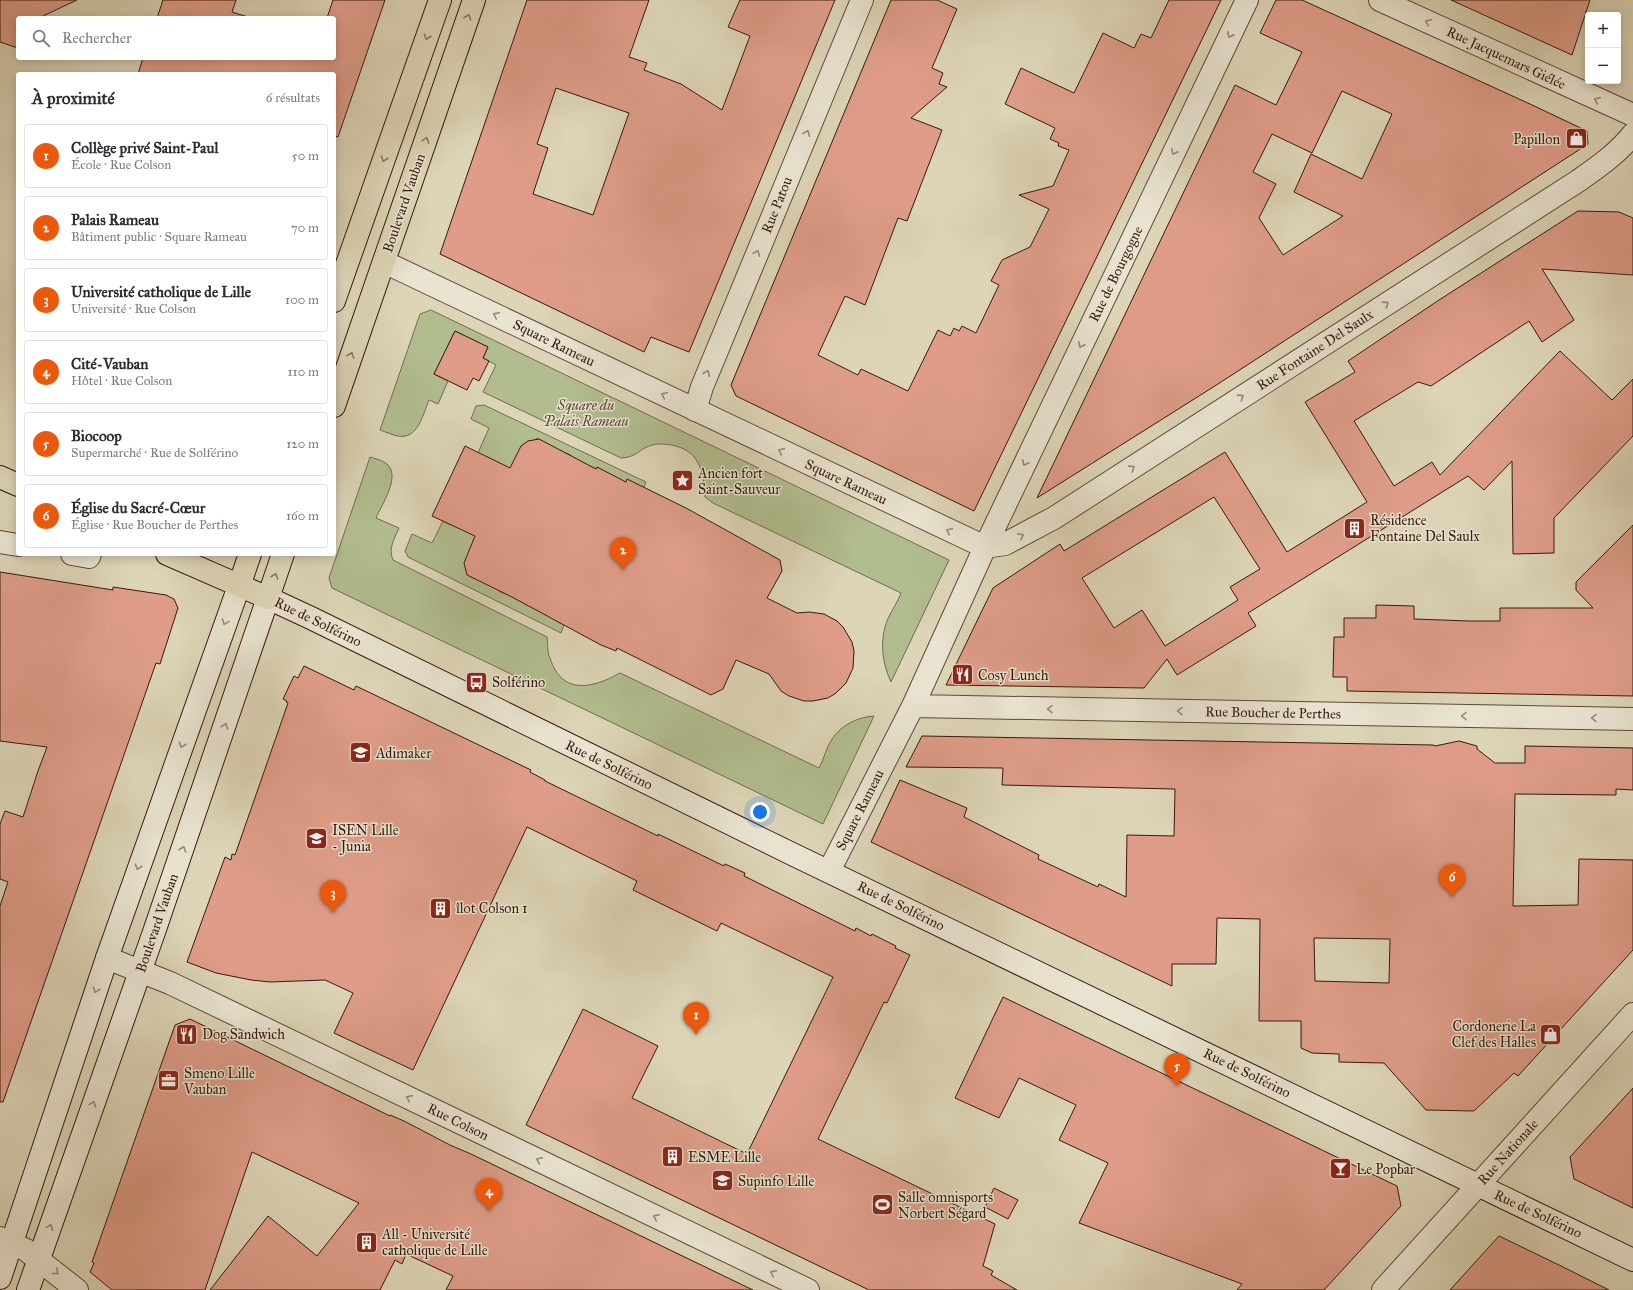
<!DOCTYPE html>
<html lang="fr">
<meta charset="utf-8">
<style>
:root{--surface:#fff;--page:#f2f2f3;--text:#2b2b33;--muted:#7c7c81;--line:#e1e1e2;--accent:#ea580c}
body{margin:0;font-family:"IM FELL Great Primer",serif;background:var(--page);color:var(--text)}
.controls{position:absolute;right:12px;top:12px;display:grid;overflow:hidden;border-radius:4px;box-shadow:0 2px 10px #0003}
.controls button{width:36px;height:36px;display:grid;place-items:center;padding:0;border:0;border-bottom:1px solid var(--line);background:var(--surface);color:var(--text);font:20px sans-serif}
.you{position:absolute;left:760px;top:812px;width:14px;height:14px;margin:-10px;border:3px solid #fff;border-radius:50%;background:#1a73e8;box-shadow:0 0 0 6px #1a73e833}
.badge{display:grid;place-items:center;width:26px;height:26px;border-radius:50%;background:var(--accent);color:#fff;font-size:13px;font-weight:700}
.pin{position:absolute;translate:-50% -33px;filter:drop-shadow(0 1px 2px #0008)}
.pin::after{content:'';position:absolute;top:21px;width:14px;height:12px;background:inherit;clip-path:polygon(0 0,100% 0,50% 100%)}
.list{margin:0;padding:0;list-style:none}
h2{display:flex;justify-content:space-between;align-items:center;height:52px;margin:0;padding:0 16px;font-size:17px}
h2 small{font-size:13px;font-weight:400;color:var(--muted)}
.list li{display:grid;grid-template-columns:26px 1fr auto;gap:12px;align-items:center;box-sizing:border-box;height:64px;margin:0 8px 8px;padding:0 8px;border:1px solid var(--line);border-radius:4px}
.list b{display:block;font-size:15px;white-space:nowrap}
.list p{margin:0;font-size:13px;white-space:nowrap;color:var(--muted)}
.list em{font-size:13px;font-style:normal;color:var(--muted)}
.icon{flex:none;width:22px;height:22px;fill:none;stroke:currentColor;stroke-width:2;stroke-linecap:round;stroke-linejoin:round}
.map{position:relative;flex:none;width:1633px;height:1290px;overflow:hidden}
.search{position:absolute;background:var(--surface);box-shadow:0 2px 10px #0003;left:16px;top:16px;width:320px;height:44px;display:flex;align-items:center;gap:10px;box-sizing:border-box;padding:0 14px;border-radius:4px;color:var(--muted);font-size:15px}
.panel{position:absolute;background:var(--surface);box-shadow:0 2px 10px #0003;left:16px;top:72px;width:320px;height:484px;border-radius:4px}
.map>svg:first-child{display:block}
</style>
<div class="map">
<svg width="1633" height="1290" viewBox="0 0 1633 1290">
<rect width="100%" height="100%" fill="#ddd5b8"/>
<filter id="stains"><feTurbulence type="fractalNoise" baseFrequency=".005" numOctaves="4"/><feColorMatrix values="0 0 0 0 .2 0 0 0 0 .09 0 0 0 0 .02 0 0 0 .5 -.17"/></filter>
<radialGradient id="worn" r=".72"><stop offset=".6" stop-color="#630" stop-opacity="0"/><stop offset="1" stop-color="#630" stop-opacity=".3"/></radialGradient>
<path fill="#b1bd8f" stroke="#746b4e" d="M 431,310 L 949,560 L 891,682 C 883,665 880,646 885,627 C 888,615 897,604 901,593 L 713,503 L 705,497 C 703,471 700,450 671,445 C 665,444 656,443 649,446 C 637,451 637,457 621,458 L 483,392 L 496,365 L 483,358 L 488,347 L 455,331 L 434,374 L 448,381 L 438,404 L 429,400 C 423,414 418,440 398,436 C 392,435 386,432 380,430 L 420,314 Z
M 484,405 L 646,482 L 644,487 L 642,486 L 641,488 L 627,480 L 625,484 L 572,458 L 572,456 L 567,453 L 566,455 L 537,438 L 535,441 L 528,441 L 524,445 L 522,445 L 509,476 L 478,453 L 489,428 L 471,419 L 476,406 Z
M 370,457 C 376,459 383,460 388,465 C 400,478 382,504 376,518 L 399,528 C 394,540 388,548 393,560 L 547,637 C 548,644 547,652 550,658 C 562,696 593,688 620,673 L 819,768 C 824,759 826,748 832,739 C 841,725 858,717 874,716 L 823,824 L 332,588 L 329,578 Z
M 454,520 L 481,533 L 465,561 L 466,562 L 466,571 L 470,574 L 469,576 L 475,579 L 476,578 L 501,590 L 500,592 L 506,594 L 507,593 L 560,618 L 558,622 L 564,625 L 561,633 L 408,557 L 405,551 L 412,534 L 432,543 L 443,521 L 451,525 Z"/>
<path fill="#df9d89" stroke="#36190d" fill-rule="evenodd" d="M 0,0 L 77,0 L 43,16 L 44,18 L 18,18 L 18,48 L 0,42 Z
M 163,0 L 236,0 L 232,12 L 251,18 L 157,18 Z
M 333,0 L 385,0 L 338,137 L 334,136 L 334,74 L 138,74 L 143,58 L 334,58 L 334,18 L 327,18 Z
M 527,0 L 649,0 L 629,57 L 647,63 L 644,70 L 681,84 L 722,110 L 750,36 L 728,27 L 740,0 L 835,0 L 689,352 L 651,337 L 644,352 L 440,254 ZM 556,88 L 629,113 L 593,215 L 533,194 L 548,148 L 537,144 Z
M 891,0 L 937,0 L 957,9 L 932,68 L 943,73 L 939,84 L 947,87 L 911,118 L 942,130 L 907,221 L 898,218 L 865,305 L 845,296 L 818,355 L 858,375 L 861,369 L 908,391 L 938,330 L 950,336 L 954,328 L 959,331 L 962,326 L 976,333 L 999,285 L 991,281 L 1002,260 L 1030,247 L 1049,209 L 1019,195 L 1053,186 L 1069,150 L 1058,146 L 1059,143 L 1050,139 L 1055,128 L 1005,104 L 1021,68 L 1074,93 L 1103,33 L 1134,48 L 1141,34 L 1151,38 L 1169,0 L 1221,0 L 974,511 L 736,396 L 731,385 Z
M 1276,0 L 1302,0 L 1530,104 L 1587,131 L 1588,144 L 1218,384 L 1037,498 L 1235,85 L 1276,105 L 1302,52 L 1260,33 ZM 1342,91 L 1392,114 L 1362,179 L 1311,154 L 1294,192 L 1343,216 L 1283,255 L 1259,218 L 1276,184 L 1253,172 L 1272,134 L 1312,153 Z
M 1451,0 L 1590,0 L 1572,55 Z
M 1578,211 L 1619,212 L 1633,218 L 1633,275 L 1542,269 L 1574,320 L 1542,342 L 1529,321 L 1431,386 L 1418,382 L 1354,421 L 1394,486 L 1432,462 L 1440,475 L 1560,351 L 1612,400 L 1633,379 L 1633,436 L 1554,518 L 1554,553 L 1513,554 L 1512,461 L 1484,490 L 1468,476 L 1248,613 L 1256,626 L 1177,675 L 1167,659 L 1144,688 L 946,685 L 993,588 L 1060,544 L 1064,551 L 1225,452 L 1287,552 L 1367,502 L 1305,402 L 1355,372 L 1348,361 L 1439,300 ZM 1214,497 L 1260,569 L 1230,587 L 1238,600 L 1165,646 L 1142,610 L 1114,628 L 1082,578 Z
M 455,331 L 488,347 L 483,358 L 489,361 L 479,381 L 473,378 L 467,390 L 434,374 Z
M 539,439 L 596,469 L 597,467 L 626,482 L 627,479 L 686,508 L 780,560 L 782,571 L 767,598 L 797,613 L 809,612 L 824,614 L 837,621 L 843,627 L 852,642 L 854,651 L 853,668 L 846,683 L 836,693 L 828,698 L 813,701 L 804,701 L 789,696 L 781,691 L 769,674 L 736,660 L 723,689 L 711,695 L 617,648 L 616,651 L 601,645 L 512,597 L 467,575 L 464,563 L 475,536 L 432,516 L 465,446 L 510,468 L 521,446 L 528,441 Z
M 1633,525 L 1633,696 L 1347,691 L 1347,677 L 1333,677 L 1334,637 L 1344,637 L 1344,618 L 1376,618 L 1376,605 L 1414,606 L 1414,619 L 1469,621 L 1500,621 L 1500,608 L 1593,608 L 1576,590 L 1576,582 Z
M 0,572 L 113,590 L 113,587 L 166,595 L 174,599 L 178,608 L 160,664 L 156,663 L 3,1102 L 0,1102 L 0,906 L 8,882 L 0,879 L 0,824 L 5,811 L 23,817 L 38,771 L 47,747 L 0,741 Z
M 304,666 L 354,690 L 356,686 L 531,770 L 530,772 L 545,780 L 545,781 L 658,836 L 658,834 L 724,866 L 725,864 L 745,873 L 744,876 L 855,931 L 856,928 L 871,936 L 872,934 L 896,946 L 895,948 L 910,955 L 887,1003 L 884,1002 L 818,1139 L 995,1224 L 983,1266 L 993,1271 L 991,1275 L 1017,1290 L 869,1290 L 526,1125 L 583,1009 L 658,1046 L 632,1098 L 747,1154 L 833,977 L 721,923 L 717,931 L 633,890 L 637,881 L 527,827 L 413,1070 L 334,1033 L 353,993 L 325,980 L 270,982 L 251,980 L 216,973 L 187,962 L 225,857 L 231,860 L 232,854 L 235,855 L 288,703 L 286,702 L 287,701 L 283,699 L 294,676 L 298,678 Z
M 922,736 L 1433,745 L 1435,746 L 1459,741 L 1477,746 L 1477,749 L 1495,763 L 1525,763 L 1525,746 L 1633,748 L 1633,790 L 1616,789 L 1616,795 L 1515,794 L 1513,906 L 1578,905 L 1579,859 L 1633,860 L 1633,950 L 1518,1076 L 1514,1073 L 1474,1111 L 1426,1110 L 1384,1063 L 1339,1062 L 1339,1054 L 1312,1053 L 1301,1048 L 1301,1021 L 1259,1021 L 1260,919 L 1217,918 L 1216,964 L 1172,964 L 1172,986 L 871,842 L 900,780 L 967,808 L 964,817 L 1039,855 L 1038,859 L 1098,887 L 1099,884 L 1126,897 L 1127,835 L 1174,836 L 1175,789 L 1002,785 L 1003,768 L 906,767 ZM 1314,938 L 1390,939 L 1389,983 L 1315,981 Z
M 1003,997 L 1397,1186 L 1401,1206 L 1324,1290 L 1237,1290 L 1242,1284 L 1079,1223 L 1108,1163 L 1059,1140 L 1076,1105 L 1019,1078 L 999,1118 L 955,1098 Z
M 190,1019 L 390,1116 L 390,1115 L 404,1121 L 450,1145 L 471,1154 L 753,1290 L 446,1290 L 453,1276 L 406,1254 L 402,1264 L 395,1260 L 380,1290 L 210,1290 L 268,1216 L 317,1256 L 359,1203 L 252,1152 L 205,1290 L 112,1290 L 90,1272 L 94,1263 L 92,1262 L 175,1025 Z
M 1633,1088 L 1633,1208 L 1574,1179 L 1570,1157 Z
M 994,1188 L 1018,1200 L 1008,1219 L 985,1207 Z
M 1499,1236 L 1561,1266 L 1609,1290 L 1450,1290 Z"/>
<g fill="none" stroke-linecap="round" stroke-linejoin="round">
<defs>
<path id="minor" d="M 1380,0 L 1633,115
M 384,262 L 985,547
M 695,410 L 702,387 L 862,0
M 0,542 L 18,545
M 985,547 L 1005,544 L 1054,518 L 1578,181 C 1598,167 1617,154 1633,134
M 72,554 L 89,557 L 90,554
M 913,706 L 1633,719
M 829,871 L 913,706 L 985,547 L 1247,0
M 107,958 L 170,983 L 808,1290
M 0,1238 L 26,1250 L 77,1290"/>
<path id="tertiary" d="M 1383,1290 L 1633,1014"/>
<path id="secondary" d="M 0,1278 L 107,958 L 239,586
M 28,1290 L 154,932 L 268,598 L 311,618 L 788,852 L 1633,1260"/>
<path id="primary" d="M 334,301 L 440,0
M 334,406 L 474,0
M 0,477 L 18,485
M 167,554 L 268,598 L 283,554
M 239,586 L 250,554"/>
</defs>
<use href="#minor" stroke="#604838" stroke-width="24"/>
<use href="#tertiary" stroke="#604838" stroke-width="24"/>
<use href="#secondary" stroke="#36190d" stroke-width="24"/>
<use href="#primary" stroke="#36190d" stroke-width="24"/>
<use href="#minor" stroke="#e9e4d1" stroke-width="22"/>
<use href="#tertiary" stroke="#e9e4d1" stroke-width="22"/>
<use href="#secondary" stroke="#e9e4d1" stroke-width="22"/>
<use href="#primary" stroke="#ddd5b8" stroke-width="22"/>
</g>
<defs><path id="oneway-chevron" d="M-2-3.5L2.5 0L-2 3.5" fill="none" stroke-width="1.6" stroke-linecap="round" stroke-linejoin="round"/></defs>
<g stroke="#8a7762">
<use href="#oneway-chevron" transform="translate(468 17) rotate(-71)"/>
<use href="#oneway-chevron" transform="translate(427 37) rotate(109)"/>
<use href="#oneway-chevron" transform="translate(426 140) rotate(-71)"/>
<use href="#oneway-chevron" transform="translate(384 159) rotate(109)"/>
<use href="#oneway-chevron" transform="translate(351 355) rotate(-71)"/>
<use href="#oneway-chevron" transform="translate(275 576) rotate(-71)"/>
</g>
<g stroke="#988979">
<use href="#oneway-chevron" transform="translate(1428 22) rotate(-155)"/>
<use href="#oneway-chevron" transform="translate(1230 35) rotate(116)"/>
<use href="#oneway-chevron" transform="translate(1597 100) rotate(-156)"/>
<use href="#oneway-chevron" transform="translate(807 133) rotate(-68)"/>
<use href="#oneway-chevron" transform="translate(1174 152) rotate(116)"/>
<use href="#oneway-chevron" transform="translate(757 253) rotate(-68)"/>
<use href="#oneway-chevron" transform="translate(1386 304) rotate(-33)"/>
<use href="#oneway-chevron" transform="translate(496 315) rotate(-154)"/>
<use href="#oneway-chevron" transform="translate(1081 345) rotate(116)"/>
<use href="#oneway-chevron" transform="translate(707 373) rotate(-68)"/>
<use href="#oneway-chevron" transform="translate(664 395) rotate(-154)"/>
<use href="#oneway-chevron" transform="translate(1241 397) rotate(-33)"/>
<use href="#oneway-chevron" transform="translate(781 451) rotate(-155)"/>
<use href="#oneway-chevron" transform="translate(1025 463) rotate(116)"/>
<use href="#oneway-chevron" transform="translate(1132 468) rotate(-33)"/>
<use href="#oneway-chevron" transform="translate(949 531) rotate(-155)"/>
<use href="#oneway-chevron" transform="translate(1021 536) rotate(-27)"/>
<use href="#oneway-chevron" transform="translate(225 622) rotate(111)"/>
<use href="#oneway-chevron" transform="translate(1050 709) rotate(-179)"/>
<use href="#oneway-chevron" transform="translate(1180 711) rotate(-179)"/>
<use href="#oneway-chevron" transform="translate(1464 716) rotate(-179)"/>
<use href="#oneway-chevron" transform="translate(1594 718) rotate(-179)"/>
<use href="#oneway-chevron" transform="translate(225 726) rotate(-71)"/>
<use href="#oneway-chevron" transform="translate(182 745) rotate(109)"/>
<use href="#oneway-chevron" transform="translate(183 849) rotate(-71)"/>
<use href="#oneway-chevron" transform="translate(138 867) rotate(109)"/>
<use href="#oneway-chevron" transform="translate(96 990) rotate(108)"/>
<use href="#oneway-chevron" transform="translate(409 1098) rotate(-154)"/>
<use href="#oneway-chevron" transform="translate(93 1104) rotate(-70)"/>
<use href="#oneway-chevron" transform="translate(539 1160) rotate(-154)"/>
<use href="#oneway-chevron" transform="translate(656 1217) rotate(-154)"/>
<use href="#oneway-chevron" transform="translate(50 1227) rotate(-70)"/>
<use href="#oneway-chevron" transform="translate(56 1272) rotate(39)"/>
<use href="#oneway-chevron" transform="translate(773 1273) rotate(-154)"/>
</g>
<defs>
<symbol id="shop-square" viewBox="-11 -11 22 22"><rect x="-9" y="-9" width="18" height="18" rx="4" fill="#8f2418" stroke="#e9e4d1"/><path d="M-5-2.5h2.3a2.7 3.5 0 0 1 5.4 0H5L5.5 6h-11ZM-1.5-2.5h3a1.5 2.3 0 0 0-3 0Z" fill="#fff"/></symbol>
<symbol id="sight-square" viewBox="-11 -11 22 22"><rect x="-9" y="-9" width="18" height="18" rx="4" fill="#8f2418" stroke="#e9e4d1"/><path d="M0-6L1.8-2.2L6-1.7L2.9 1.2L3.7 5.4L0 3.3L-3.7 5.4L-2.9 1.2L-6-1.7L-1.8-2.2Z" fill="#fff"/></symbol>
<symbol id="building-square" viewBox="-11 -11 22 22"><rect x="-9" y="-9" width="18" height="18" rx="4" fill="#8f2418" stroke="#e9e4d1"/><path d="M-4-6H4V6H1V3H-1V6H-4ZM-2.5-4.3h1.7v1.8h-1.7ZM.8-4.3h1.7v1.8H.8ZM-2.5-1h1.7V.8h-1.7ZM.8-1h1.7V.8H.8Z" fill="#fff"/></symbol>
<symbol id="restaurant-square" viewBox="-11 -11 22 22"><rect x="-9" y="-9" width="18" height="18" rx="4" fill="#8f2418" stroke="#e9e4d1"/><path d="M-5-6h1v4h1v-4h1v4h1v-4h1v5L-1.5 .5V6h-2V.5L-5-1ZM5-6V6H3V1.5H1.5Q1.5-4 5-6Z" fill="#fff"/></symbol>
<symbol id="bus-square" viewBox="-11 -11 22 22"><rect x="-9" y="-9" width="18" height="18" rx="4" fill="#8f2418" stroke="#e9e4d1"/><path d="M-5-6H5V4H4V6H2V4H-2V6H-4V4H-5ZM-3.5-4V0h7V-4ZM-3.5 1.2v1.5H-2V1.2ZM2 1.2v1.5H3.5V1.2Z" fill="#fff"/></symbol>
<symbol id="university-square" viewBox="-11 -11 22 22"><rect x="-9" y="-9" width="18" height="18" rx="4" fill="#8f2418" stroke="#e9e4d1"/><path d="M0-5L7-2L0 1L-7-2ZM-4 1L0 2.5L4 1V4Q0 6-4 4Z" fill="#fff"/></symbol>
<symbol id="office-square" viewBox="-11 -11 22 22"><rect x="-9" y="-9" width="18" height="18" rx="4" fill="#8f2418" stroke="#e9e4d1"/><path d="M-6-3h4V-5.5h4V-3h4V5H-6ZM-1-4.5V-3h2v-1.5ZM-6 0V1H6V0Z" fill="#fff"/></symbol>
<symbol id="bar-square" viewBox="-11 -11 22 22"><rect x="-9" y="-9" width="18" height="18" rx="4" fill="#8f2418" stroke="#e9e4d1"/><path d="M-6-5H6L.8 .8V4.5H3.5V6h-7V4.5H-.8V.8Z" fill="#fff"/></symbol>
<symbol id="stadium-square" viewBox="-11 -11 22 22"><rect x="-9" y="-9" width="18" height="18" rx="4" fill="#8f2418" stroke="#e9e4d1"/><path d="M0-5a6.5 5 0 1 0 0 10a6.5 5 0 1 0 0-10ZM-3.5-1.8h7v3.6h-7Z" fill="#fff"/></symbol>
</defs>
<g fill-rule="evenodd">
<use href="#shop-square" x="1564" y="126" width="25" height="25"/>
<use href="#sight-square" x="670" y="468" width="25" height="25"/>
<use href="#building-square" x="1342" y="516" width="25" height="25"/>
<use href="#restaurant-square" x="950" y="662" width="25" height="25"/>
<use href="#bus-square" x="464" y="670" width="25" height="25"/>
<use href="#university-square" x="348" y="740" width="25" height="25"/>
<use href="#university-square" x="304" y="826" width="25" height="25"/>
<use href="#building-square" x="428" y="896" width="25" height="25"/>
<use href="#restaurant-square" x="174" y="1022" width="25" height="25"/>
<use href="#shop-square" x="1538" y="1022" width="25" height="25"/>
<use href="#office-square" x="156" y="1068" width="25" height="25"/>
<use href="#building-square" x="660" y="1144" width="25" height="25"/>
<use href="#bar-square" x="1328" y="1156" width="25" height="25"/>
<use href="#university-square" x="710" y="1168" width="25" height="25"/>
<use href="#stadium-square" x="870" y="1192" width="25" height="25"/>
<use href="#building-square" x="354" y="1230" width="25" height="25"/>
</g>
<g text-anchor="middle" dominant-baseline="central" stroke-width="3" stroke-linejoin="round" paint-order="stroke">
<g font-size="14" fill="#36190d" stroke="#e9e4d1">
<text transform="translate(1506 58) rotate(25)">Rue Jacquemars Giélée</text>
<text transform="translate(404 203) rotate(-71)">Boulevard Vauban</text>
<text transform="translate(777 205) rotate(-68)">Rue Patou</text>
<text transform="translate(1116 274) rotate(-64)">Rue de Bourgogne</text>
<text transform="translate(554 343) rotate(26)">Square Rameau</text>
<text transform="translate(1315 350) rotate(-33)">Rue Fontaine Del Saulx</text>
<text transform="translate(846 482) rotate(25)">Square Rameau</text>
<text transform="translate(318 622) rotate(26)">Rue de Solférino</text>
<text transform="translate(1273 713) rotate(1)">Rue Boucher de Perthes</text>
<text transform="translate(609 765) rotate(26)">Rue de Solférino</text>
<text transform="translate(860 810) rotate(-63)">Square Rameau</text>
<text transform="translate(901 906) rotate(26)">Rue de Solférino</text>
<text transform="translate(157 923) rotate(-71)">Boulevard Vauban</text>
<text transform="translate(1247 1073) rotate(26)">Rue de Solférino</text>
<text transform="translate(458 1122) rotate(26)">Rue Colson</text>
<text transform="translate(1508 1152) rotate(-48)">Rue Nationale</text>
<text transform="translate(1538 1214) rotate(25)">Rue de Solférino</text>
</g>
<g font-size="14" fill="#36190d" stroke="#e9e4d1" text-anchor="start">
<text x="1560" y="139" text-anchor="end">Papillon</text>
<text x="698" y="473">Ancien fort<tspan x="698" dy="16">Saint-Sauveur</tspan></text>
<text x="1370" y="520">Résidence<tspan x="1370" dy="16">Fontaine Del Saulx</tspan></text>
<text x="978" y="675">Cosy Lunch</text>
<text x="492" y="682">Solférino</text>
<text x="376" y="753">Adimaker</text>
<text x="332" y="830">ISEN Lille<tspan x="332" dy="16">- Junia</tspan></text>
<text x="456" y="908">îlot Colson 1</text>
<text x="1536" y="1026" text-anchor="end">Cordonerie La<tspan x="1536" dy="16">Clef des Halles</tspan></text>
<text x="202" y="1034">Dog Sandwich</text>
<text x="184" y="1073">Smeno Lille<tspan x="184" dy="16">Vauban</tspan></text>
<text x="688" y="1157">ESME Lille</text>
<text x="1356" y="1169">Le Popbar</text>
<text x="738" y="1181">Supinfo Lille</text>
<text x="898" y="1197">Salle omnisports<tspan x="898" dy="16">Norbert Ségard</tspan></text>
<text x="382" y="1234">All - Université<tspan x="382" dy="16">catholique de Lille</tspan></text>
</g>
<g font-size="14" font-style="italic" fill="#5b4a34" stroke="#e9e4d1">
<text x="586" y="405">Square du<tspan x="586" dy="16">Palais Rameau</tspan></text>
</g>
</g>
<rect width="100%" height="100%" filter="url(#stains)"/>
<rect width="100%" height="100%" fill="url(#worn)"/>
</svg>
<div class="controls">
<button>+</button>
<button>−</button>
</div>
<div class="you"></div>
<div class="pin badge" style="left:696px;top:1035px">1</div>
<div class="pin badge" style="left:623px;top:570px">2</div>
<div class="pin badge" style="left:333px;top:913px">3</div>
<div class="pin badge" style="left:489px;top:1211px">4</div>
<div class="pin badge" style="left:1177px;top:1086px">5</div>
<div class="pin badge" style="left:1452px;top:897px">6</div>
<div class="search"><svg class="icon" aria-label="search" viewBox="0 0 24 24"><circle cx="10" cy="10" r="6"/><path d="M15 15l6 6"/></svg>Rechercher</div>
<section class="panel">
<h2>À proximité<small>6 résultats</small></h2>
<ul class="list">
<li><span class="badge">1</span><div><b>Collège privé Saint-Paul</b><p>École · Rue Colson</p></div><em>50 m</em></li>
<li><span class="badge">2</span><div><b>Palais Rameau</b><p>Bâtiment public · Square Rameau</p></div><em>70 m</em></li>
<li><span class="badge">3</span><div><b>Université catholique de Lille</b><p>Université · Rue Colson</p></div><em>100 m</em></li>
<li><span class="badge">4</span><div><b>Cité-Vauban</b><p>Hôtel · Rue Colson</p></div><em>110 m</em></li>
<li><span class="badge">5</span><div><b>Biocoop</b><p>Supermarché · Rue de Solférino</p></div><em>120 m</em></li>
<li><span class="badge">6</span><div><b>Église du Sacré-Cœur</b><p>Église · Rue Boucher de Perthes</p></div><em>160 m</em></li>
</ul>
</section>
</div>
